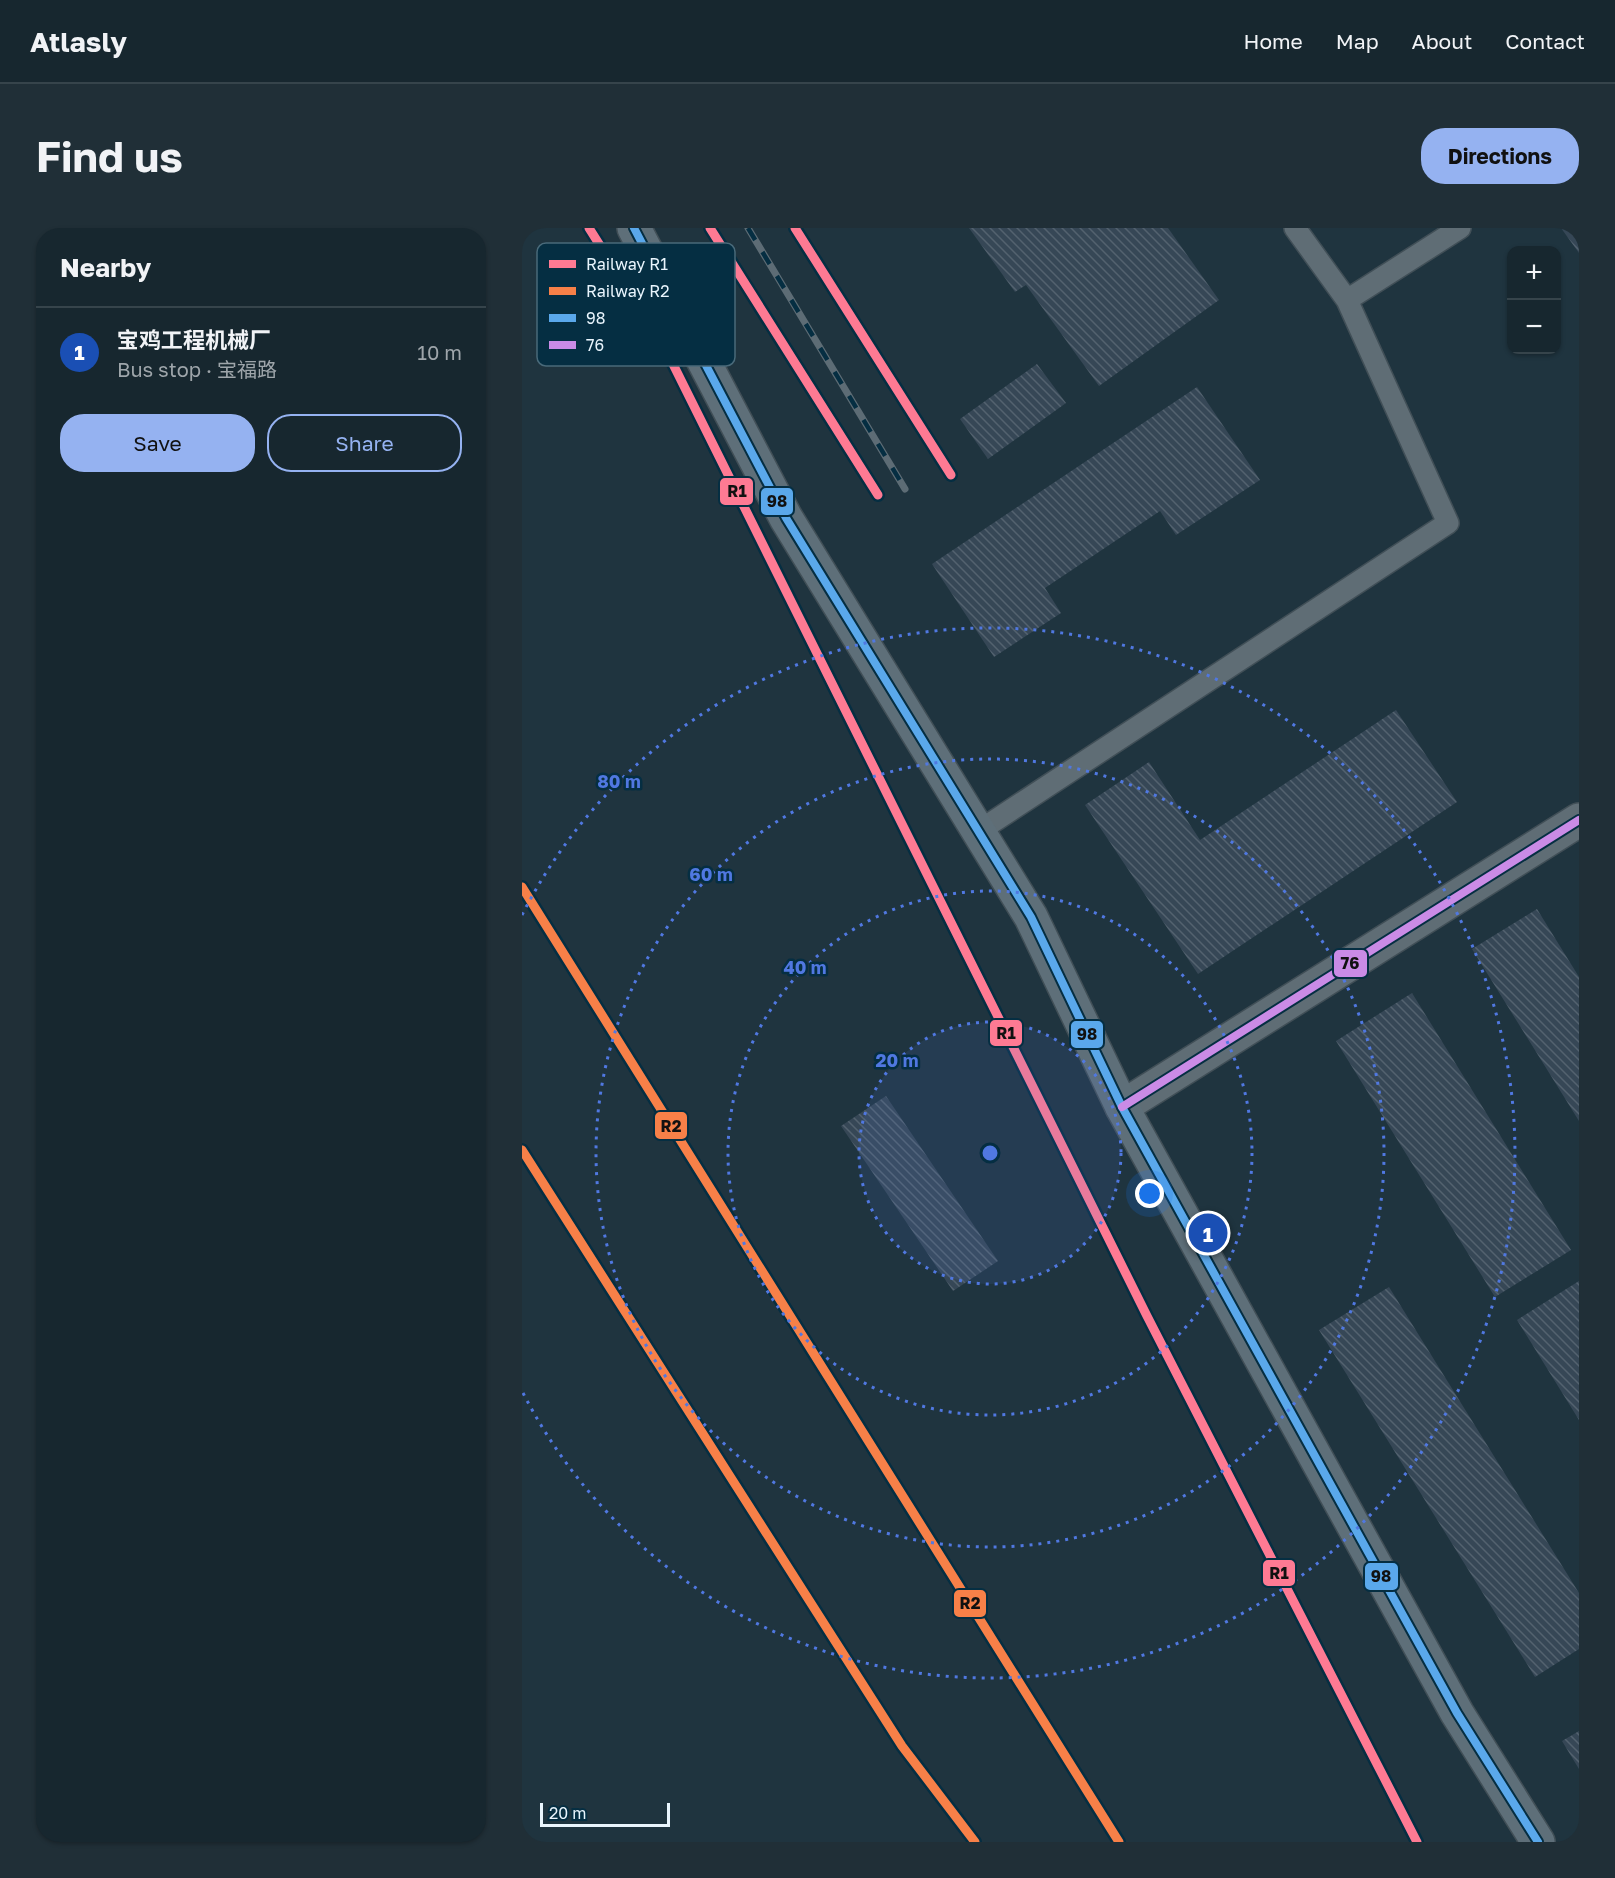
<!DOCTYPE html>
<meta charset="utf-8">
<style>
:root{--surface:#17272f;--page:#202f37;--text:#f1f3f6;--muted:#9ea5aa;--line:#36444b;--accent:#95b2f1}
body{margin:0;font-family:"Golos Text","Noto Sans SC",sans-serif;background:var(--page);color:var(--text)}
.controls{position:absolute;right:18px;top:18px;display:grid;overflow:hidden;border-radius:12px;box-shadow:0 2px 4px #0004}
.controls button{width:54px;height:54px;display:grid;place-items:center;padding:0;border:0;border-bottom:2px solid var(--line);background:var(--surface);color:var(--text);font:30px sans-serif}
.scale{position:absolute;left:18px;bottom:15px;width:130px;box-sizing:border-box;padding-left:6px;border:3px solid #e9f5fd;border-top:0;font-size:16px;line-height:21px;white-space:nowrap;color:#e9f5fd;-webkit-text-stroke:4px #052e42;paint-order:stroke}
.you{position:absolute;left:628px;top:966px;width:21px;height:21px;margin:-15px;border:4px solid #fff;border-radius:50%;background:#1a73e8;box-shadow:0 0 0 9px #1a73e833}
.badge{display:grid;place-items:center;width:39px;height:39px;border-radius:50%;background:var(--accent);color:#fff;font-size:20px;font-weight:700}
.pin{position:absolute;translate:-50% -50%;border:3px solid #fff;box-shadow:0 2px 6px #0006}
.list{margin:0;padding:0;list-style:none}
h2{display:flex;justify-content:space-between;align-items:center;height:78px;margin:0;padding:0 24px;font-size:26px}
h2 small{font-size:20px;font-weight:400;color:var(--muted)}
.list li{display:grid;grid-template-columns:39px 1fr auto;gap:18px;align-items:center;box-sizing:border-box;height:90px;padding:0 24px;border-top:2px solid var(--line)}
.list b{display:block;font-size:22px;white-space:nowrap}
.list p{margin:0;font-size:20px;white-space:nowrap;color:var(--muted)}
.list em{font-size:20px;font-style:normal;color:var(--muted)}
.actions{display:flex;gap:12px;padding:18px 24px}
.actions a{flex:1;padding:14px 0;border:2px solid var(--accent);border-radius:24px;text-align:center;font-size:21px;color:var(--accent)}
.actions .main{background:var(--accent);color:#111}
.map{position:relative;flex:none;width:1057px;height:1614px;overflow:hidden;border-radius:24px}
header{display:flex;align-items:center;gap:36px;box-sizing:border-box;height:84px;padding:0 30px;background:var(--surface);border-bottom:2px solid var(--line)}
header strong{font-size:28px}
nav{display:flex;gap:33px;margin-inline-start:auto;font-size:21px}
.intro{display:flex;align-items:center;justify-content:space-between;box-sizing:border-box;height:144px;padding:0 36px}
h1{margin:0;font-size:42px}
.button{padding:15px 27px;border-radius:24px;background:var(--accent);color:#111;font-size:21px;font-weight:700}
main{display:flex;gap:36px;padding:0 36px}
aside{flex:1;background:var(--surface);border-radius:24px;box-shadow:0 2px 4px #0004}
.map>svg:first-child{display:block}
</style>
<header>
<strong>Atlasly</strong>
<nav><a>Home</a><a>Map</a><a>About</a><a>Contact</a></nav>
</header>
<div class="intro"><h1>Find us</h1><a class="button">Directions</a></div>
<main>
<aside>
<h2>Nearby<small></small></h2>
<ul class="list">
<li><span class="badge" style="background:#1a4fb4">1</span><div><b>宝鸡工程机械厂</b><p>Bus stop · 宝福路</p></div><em>10 m</em></li>
</ul>
<div class="actions"><a class="main">Save</a><a>Share</a></div>
</aside>
<div class="map">
<svg width="1057" height="1614" viewBox="0 0 1057 1614">
<defs>
<pattern id="building-back-hatch" width="6" height="6" patternUnits="userSpaceOnUse" patternTransform="scale(1.5)"><rect width="6" height="6" fill="#364756"/><path d="M-1 5l2 2M0 0l6 6M5-1l2 2" fill="none" stroke="#53626f"/></pattern>
</defs>
<rect width="100%" height="100%" fill="#1f343f"/>
<path fill="url(#building-back-hatch)" d="M 447,0 L 646,0 L 697,72 L 577,158 L 504,57 L 493,64 Z
M 1039,0 L 1057,0 L 1057,25 Z
M 515,136 L 544,175 L 466,231 L 438,191 Z
M 675,159 L 738,252 L 654,307 L 638,283 L 523,360 L 539,385 L 472,429 L 410,336 Z
M 874,482 L 935,574 L 676,746 L 563,577 L 627,534 L 678,612 Z
M 1015,681 L 1057,749 L 1057,893 L 950,721 Z
M 890,765 L 1049,1022 L 973,1069 L 814,813 Z
M 364,868 L 476,1033 L 431,1063 L 319,898 Z
M 1057,1053 L 1057,1192 L 995,1092 Z
M 867,1059 L 1057,1365 L 1057,1421 L 1013,1449 L 797,1102 Z
M 1057,1503 L 1057,1541 L 1040,1513 Z"/>
<g fill="none" stroke-linecap="round" stroke-linejoin="round">
<defs>
<path id="service" d="M 825,72 L 938,0
M 457,603 L 926,295 L 825,72 L 773,0"/>
<path id="minor" d="M 600,879 L 1057,592"/>
<path id="secondary" d="M 112,0 L 264,290 L 509,689 L 600,879 L 935,1485 L 1016,1614"/>
</defs>
<use href="#service" stroke="#414f57" stroke-width="24"/>
<use href="#minor" stroke="#414f57" stroke-width="36"/>
<use href="#secondary" stroke="#414f57" stroke-width="36"/>
<use href="#service" stroke="#5f6d75" stroke-width="21"/>
<use href="#minor" stroke="#5f6d75" stroke-width="33"/>
<use href="#secondary" stroke="#5e6f79" stroke-width="33"/>
<defs>
<path id="rail" d="M 67,0 L 144,122 L 625,1088 L 895,1614
M 188,0 L 356,267
M 226,0 L 383,261
M 273,0 L 429,247
M 0,659 L 597,1614
M 0,922 L 380,1518 L 453,1614"/>
</defs>
<use href="#rail" stroke="#5d6c75" stroke-width="7"/>
<use href="#rail" stroke="#052e42" stroke-width="4.5" stroke-dasharray="14" stroke-linecap="butt"/>
<defs>
<path id="bus-1" d="M 112,0 L 264,290 L 509,689 L 600,879 L 935,1485 L 1016,1614"/>
<path id="bus-2" d="M 600,879 L 1057,592"/>
</defs>
<use href="#bus-1" stroke="#052e42" stroke-width="12"/>
<use href="#bus-2" stroke="#052e42" stroke-width="12"/>
<use href="#bus-1" stroke="#5aa8eb" stroke-width="8"/>
<use href="#bus-2" stroke="#ca8be6" stroke-width="8"/>
<defs>
<path id="rail-1" d="M 67,0 L 144,122 L 625,1088 L 895,1614
M 188,0 L 356,267
M 273,0 L 429,247"/>
<path id="rail-2" d="M 0,659 L 597,1614
M 0,922 L 380,1518 L 453,1614"/>
</defs>
<use href="#rail-1" stroke="#052e42" stroke-width="14"/>
<use href="#rail-2" stroke="#052e42" stroke-width="14"/>
<use href="#rail-1" stroke="#fe7a93" stroke-width="9"/>
<use href="#rail-2" stroke="#f78048" stroke-width="9"/>
</g>
<circle cx="468" cy="925" r="131" fill="#5078e1" fill-opacity=".12"/>
<g fill="none" stroke="#5078e1" stroke-width="3" stroke-dasharray="3 6">
<circle cx="468" cy="925" r="131"/>
<circle cx="468" cy="925" r="262"/>
<circle cx="468" cy="925" r="394"/>
<path d="M0 687A525 525 0 1 1 0 1163"/>
</g>
<rect x="15" y="15" width="198" height="123" rx="9" fill="#052e42" stroke="#496a7a" stroke-width="1.5"/>
<rect x="27" y="32" width="27" height="8" fill="#fe7a93"/>
<rect x="27" y="59" width="27" height="8" fill="#f78048"/>
<rect x="27" y="86" width="27" height="8" fill="#5aa8eb"/>
<rect x="27" y="113" width="27" height="8" fill="#ca8be6"/>
<g font-size="16" fill="#e9f5fd">
<text x="64" y="42">Railway R1</text>
<text x="64" y="69">Railway R2</text>
<text x="64" y="96">98</text>
<text x="64" y="123">76</text>
</g>
<circle cx="468" cy="925" r="9" fill="#5078e1" stroke="#052e42" stroke-width="3"/>
<g font-size="18" text-anchor="middle" font-weight="bold" fill="#5078e1" stroke="#052e42" stroke-width="5" stroke-linejoin="round" paint-order="stroke">
<text x="97" y="560">80 m</text>
<text x="189" y="653">60 m</text>
<text x="283" y="746">40 m</text>
<text x="375" y="839">20 m</text>
</g>
<g stroke="#052e42" stroke-width="2">
<rect x="197" y="249" width="35" height="29" rx="6" fill="#fe7a93"/>
<rect x="238" y="259" width="34" height="29" rx="6" fill="#5aa8eb"/>
<rect x="811" y="721" width="35" height="29" rx="6" fill="#ca8be6"/>
<rect x="467" y="791" width="34" height="28" rx="6" fill="#fe7a93"/>
<rect x="548" y="792" width="34" height="29" rx="6" fill="#5aa8eb"/>
<rect x="132" y="883" width="34" height="29" rx="6" fill="#f78048"/>
<rect x="740" y="1331" width="34" height="28" rx="6" fill="#fe7a93"/>
<rect x="842" y="1334" width="35" height="29" rx="6" fill="#5aa8eb"/>
<rect x="431" y="1361" width="34" height="29" rx="6" fill="#f78048"/>
</g>
<g font-size="16" text-anchor="middle" font-weight="bold" fill="#111">
<text x="215" y="269">R1</text>
<text x="255" y="279">98</text>
<text x="828" y="741">76</text>
<text x="484" y="811">R1</text>
<text x="565" y="812">98</text>
<text x="149" y="904">R2</text>
<text x="757" y="1351">R1</text>
<text x="859" y="1354">98</text>
<text x="448" y="1381">R2</text>
</g>
</svg>
<div class="controls">
<button>+</button>
<button>−</button>
</div>
<div class="scale">20 m</div>
<div class="you"></div>
<div class="pin badge" style="left:686px;top:1005px;background:#1a4fb4">1</div>
</div>
</main>
